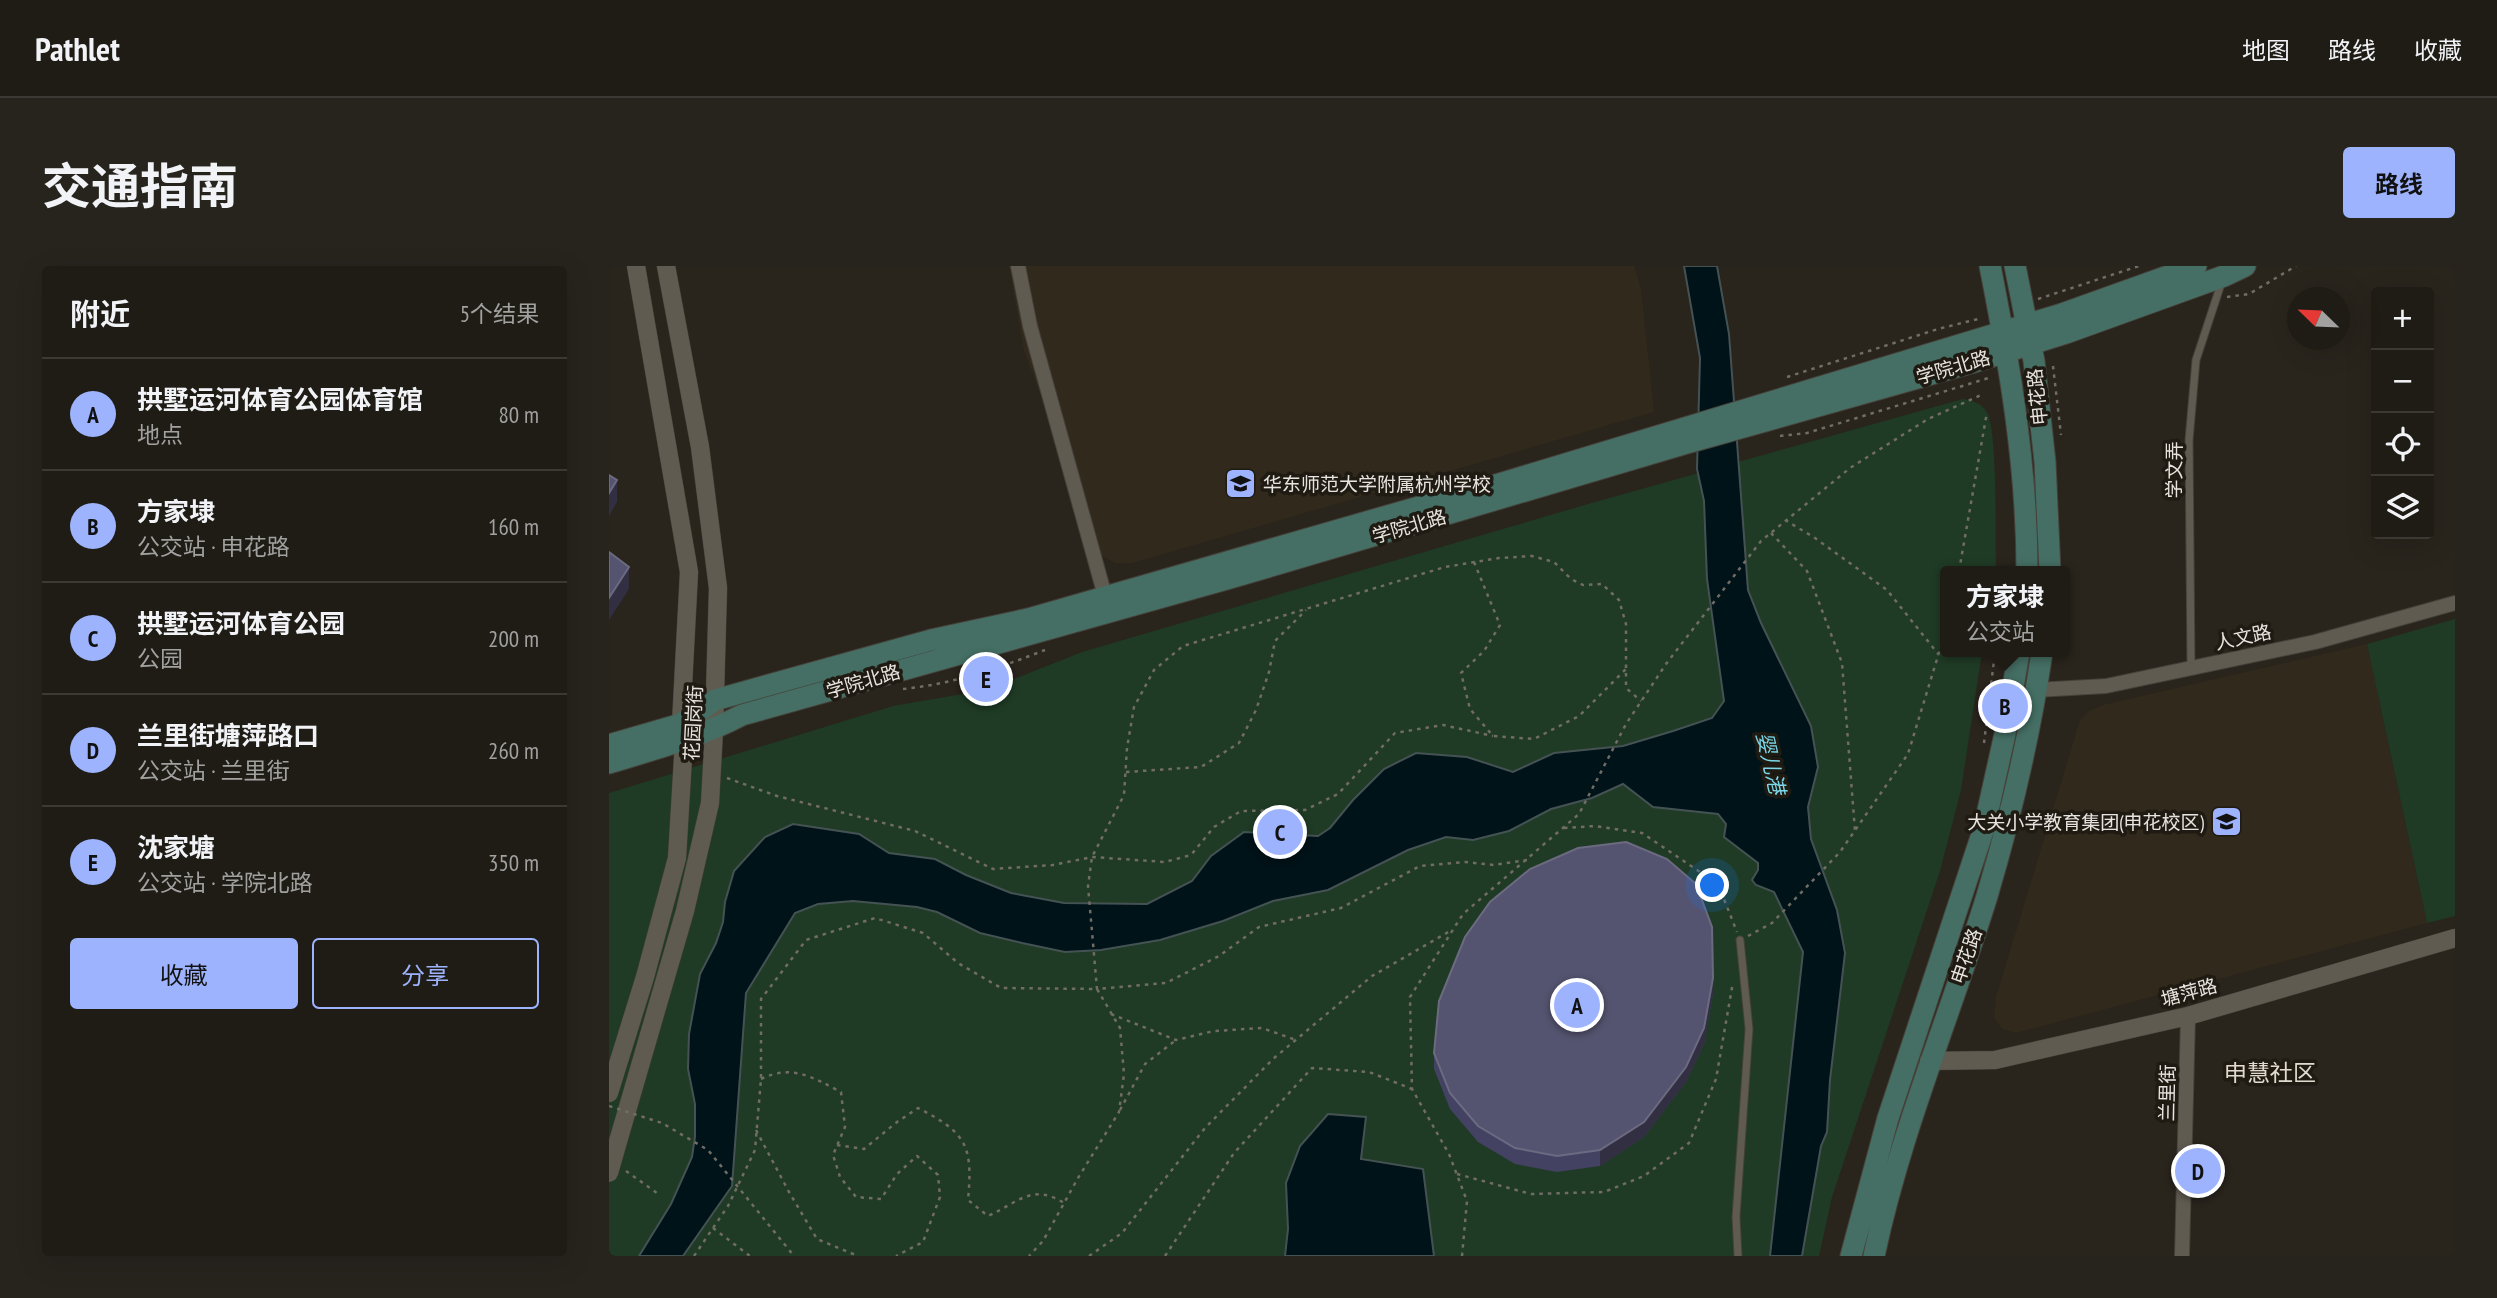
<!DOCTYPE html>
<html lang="zh">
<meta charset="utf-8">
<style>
:root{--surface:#1f1b15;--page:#27241e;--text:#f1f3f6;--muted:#a1a1a0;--line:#3c3934;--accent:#9eb3fd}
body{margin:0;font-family:"PT Sans Narrow","Noto Sans SC",sans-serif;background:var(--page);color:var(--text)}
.controls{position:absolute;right:21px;top:21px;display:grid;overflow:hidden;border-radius:7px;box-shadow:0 7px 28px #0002}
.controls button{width:63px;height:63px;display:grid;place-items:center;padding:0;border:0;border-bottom:2px solid var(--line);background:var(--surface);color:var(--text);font:35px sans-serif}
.compass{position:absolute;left:1678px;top:21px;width:63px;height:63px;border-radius:50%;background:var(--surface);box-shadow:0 7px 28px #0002;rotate:293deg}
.you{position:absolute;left:1104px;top:620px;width:24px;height:24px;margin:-18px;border:5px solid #fff;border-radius:50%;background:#1a73e8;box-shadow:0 0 0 10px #1a73e833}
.badge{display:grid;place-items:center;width:46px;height:46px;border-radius:50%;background:var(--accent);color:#111;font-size:23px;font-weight:700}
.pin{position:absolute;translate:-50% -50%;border:4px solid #fff;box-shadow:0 2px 7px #0006}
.popup{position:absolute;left:1331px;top:300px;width:130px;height:91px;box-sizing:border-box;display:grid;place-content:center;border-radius:7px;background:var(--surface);filter:drop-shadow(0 2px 5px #0005);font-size:23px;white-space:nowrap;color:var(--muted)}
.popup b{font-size:26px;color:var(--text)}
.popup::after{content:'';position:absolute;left:50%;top:100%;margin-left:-14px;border:14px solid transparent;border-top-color:var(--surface)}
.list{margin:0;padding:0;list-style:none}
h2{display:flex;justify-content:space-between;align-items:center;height:91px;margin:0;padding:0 28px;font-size:30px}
h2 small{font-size:23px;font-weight:400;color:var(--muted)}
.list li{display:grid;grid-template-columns:46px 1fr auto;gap:21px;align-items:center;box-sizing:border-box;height:112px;padding:0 28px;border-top:2px solid var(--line)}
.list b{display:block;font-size:26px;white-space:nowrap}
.list p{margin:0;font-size:23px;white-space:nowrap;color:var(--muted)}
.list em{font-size:23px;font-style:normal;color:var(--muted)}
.actions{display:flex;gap:14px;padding:21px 28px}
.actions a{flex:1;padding:16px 0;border:2px solid var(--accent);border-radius:7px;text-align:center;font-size:24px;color:var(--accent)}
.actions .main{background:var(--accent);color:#111}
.icon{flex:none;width:38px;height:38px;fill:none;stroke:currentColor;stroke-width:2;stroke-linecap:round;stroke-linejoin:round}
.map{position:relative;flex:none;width:1846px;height:990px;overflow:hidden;border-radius:7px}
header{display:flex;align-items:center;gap:42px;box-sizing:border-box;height:98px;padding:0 35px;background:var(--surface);border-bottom:2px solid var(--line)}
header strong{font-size:33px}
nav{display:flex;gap:38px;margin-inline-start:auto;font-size:24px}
.intro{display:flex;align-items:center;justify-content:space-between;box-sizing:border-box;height:168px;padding:0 42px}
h1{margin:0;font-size:49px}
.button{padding:18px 32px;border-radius:7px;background:var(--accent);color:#111;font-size:24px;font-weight:700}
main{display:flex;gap:42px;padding:0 42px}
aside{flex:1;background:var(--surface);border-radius:7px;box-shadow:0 7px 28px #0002}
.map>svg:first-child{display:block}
</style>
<header>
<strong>Pathlet</strong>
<nav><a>地图</a><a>路线</a><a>收藏</a></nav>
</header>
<div class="intro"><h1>交通指南</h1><a class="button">路线</a></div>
<main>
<aside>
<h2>附近<small>5个结果</small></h2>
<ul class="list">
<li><span class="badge">A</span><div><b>拱墅运河体育公园体育馆</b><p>地点</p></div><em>80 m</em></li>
<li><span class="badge">B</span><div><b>方家埭</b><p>公交站 · 申花路</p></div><em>160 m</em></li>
<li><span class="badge">C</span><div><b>拱墅运河体育公园</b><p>公园</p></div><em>200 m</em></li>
<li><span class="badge">D</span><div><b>兰里街塘萍路口</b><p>公交站 · 兰里街</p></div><em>260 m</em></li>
<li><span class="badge">E</span><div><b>沈家塘</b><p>公交站 · 学院北路</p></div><em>350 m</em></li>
</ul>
<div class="actions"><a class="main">收藏</a><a>分享</a></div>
</aside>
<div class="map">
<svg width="1846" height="990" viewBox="0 0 1846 990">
<rect width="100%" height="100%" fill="#29241c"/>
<path fill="#31291b" d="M 400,0 L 1025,0 L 1032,23 L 1045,146 L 523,297 L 506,297 L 493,290 L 415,85 Z
M 1758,378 L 1818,657 L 1407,767 L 1393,763 L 1385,751 L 1387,731 L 1471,454 L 1480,445 L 1494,439 Z"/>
<path fill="#1f3b25" d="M 1354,133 C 1363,135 1371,136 1377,145 C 1389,160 1386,270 1387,296 L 1386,305 L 1336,305 L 1336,386 L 1373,386 L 1352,524 L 1331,605 L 1223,931 L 1210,990 L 0,990 L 0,527 L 284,440 L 377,424 L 473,386 L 986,236 Z
M 1846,353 L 1846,650 L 1818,657 L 1758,378 Z"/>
<path fill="#001318" stroke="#455254" stroke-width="2" d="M 1075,0 L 1108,0 L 1120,68 L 1139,324 L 1152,357 L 1202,460 L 1209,501 L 1199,541 L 1202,573 L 1228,644 L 1236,687 L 1221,814 L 1218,866 L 1212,880 L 1193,990 L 1161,990 L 1194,686 L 1165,626 L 1147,619 L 1143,614 L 1149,604 L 1149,597 L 1115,571 L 1117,558 L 1109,548 L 1044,541 L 1014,518 L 983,532 L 942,543 L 900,565 L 864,574 L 837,571 L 799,584 L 719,624 L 664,635 L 614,655 L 551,674 L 492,684 L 456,686 L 413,677 L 371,667 L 328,646 L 308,641 L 244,635 L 209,638 L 186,647 L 137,727 L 123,920 L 74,990 L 30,990 L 62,938 L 83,891 L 86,871 L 86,838 L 79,803 L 80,768 L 91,708 L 107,677 L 114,656 L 116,636 L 125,605 L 156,571 L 184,558 L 250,568 L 280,587 L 326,593 L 357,609 L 402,627 L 455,637 L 538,638 L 583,615 L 602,590 L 635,566 L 709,570 L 721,562 L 744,534 L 775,503 L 807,487 L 858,491 L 904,506 L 945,487 L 1014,480 L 1064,465 L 1103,452 L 1115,435 L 1098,313 L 1095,235 L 1088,203 L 1091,92 Z
M 719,848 L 757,851 L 752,893 L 814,903 L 825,990 L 676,990 L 679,963 L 677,917 L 691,880 Z"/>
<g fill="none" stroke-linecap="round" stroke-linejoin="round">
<defs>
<path id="service" d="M 1582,402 L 1580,174 L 1587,94 L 1613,15
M 1129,990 L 1127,951 L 1140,763 L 1131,674"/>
<path id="minor" d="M 409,0 L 421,60 L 496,330
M 1427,424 L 1497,420 L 1706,376 L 1846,337
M 1573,990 L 1579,750"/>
<path id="tertiary" d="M 1320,795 L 1386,794 L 1579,750 L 1846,672
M 0,827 L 36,711 L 68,592 L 75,475 L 72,458 L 80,306 L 27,0
M 10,872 L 76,645 L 101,537 L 105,464 L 109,322 L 91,181 L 57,0"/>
<path id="secondary" d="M 1381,0 C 1401,101 1418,201 1418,305
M 1406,0 L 1425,95 L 1436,196 L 1441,305
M 0,479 L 72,458 L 106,434 L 322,374 L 419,353 L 890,218 L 1453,48 L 1587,0
M 0,497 C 46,483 91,471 133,449 L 618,313 L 1078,177 L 1362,97 L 1457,67 L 1615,10 L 1636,0
M 1242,990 L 1279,852 L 1375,562 L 1396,468 L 1410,386
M 1265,990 C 1291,866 1341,750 1378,630 C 1402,549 1421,469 1433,386"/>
</defs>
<use href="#service" stroke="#45413a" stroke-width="9"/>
<use href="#minor" stroke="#45413a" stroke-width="16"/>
<use href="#tertiary" stroke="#45413a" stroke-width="19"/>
<use href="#secondary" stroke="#45413a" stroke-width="23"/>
<path stroke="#716c65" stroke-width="2.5" stroke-dasharray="3.5 5" stroke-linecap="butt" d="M 1618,31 L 1640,28 L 1687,0
M 1429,33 L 1530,0
M 1444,100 L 1452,169
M 1178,111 L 1329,63 L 1373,52
M 1171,170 L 1198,167 L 1383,111
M 1176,254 L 1206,272 L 1278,324 L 1330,389
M 1162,267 L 1198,305 L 1233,397 L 1246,565
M 865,296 L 891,359 L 875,385 L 852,407 L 861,443 L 884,470 L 925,473 L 970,450 L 1019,401
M 1350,305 L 1378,146
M 294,423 C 344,418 390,402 436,384
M 1375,477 L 1386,386
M 517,506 L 592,501 L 630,477 L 647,444 L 660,406 L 666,375 L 697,344
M 118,512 L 168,530 L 306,565 L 384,603 L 444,599 L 483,591 L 556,596 L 582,589 L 605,561 L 632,545 L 696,544 L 729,528 L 786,467 L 834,459 L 884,470
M 955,562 L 986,560 L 1033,567 L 1109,618 L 1128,666
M 918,594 L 885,599 L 856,596 L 811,600 L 732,642 L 650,661 L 610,690 L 557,717 L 488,723 L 479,620 L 483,591 L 515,529 L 518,482 L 525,441 L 545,404 L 574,380 L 836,301 L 890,292 L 923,290 L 945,296 L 962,313 L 974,319 L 993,318 L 1010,334 L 1017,358 L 1017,422 L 1032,435
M 1139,670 L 1163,657 L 1231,586 L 1299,488 L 1336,367
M 502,748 L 567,774 L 605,765 L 653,762 L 687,774
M 152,813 C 183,798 203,811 232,826 L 236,861 L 224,889 L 231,911 L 247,931 L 272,933 L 288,908 L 308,890 L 329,909 L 331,931 L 314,976 L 287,990
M 511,844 L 536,798 L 567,774
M 147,864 L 180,926 L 208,973 L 249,990
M 228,879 L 255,883 L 288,856 L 309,842 C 358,867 364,880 359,934 L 379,950 C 410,936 423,917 455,937
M 17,905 L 48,927
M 848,908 L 922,928 L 995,926 L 1035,910 L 1080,877 L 1107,813 L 1124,716
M 104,962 L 141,990
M 85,990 L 119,940 L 146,884 L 152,813 L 152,733 L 197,674 L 266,652 L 314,667 L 349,697 L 392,722 L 488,723 L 511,762 L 515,808 L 510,846 L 469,912 L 434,975 L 420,990
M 480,990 L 513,967 L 596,862 L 664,793 L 763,710 L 841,665
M 556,990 L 625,887 L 703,802 L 760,806 L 803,823
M 853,990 L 858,935 L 840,888 L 803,823 L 801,731 L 854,648 L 970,548 L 1017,458 L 1057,398 L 1152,275 L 1241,202 L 1319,153 L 1372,129"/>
<use href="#service" stroke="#605b51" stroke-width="7"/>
<use href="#minor" stroke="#605b51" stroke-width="14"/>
<use href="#tertiary" stroke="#605b51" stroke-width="18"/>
<use href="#secondary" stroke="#456f64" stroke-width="21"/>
<defs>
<path id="tertiary-bridge" d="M 0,907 L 10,872"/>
</defs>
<use href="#tertiary-bridge" stroke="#45413a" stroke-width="19" stroke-linecap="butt"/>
<path stroke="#716c65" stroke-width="2.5" stroke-dasharray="3.5 5" stroke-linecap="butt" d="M 0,840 L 53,857 L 99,884 L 185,990"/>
<use href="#tertiary-bridge" stroke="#605b51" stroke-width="18"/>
</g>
<path fill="#434262" d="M 1104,728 L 1095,778 L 1077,816 L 1035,871 L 991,900 L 948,906 L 906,898 L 869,876 L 841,843 L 825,803 L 825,787 Z"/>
<path fill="#312f41" d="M 8,214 L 8,236 L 0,250 L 0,227 Z
M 20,301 L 20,323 L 0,354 L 0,332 Z
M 1104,712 L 1104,728 L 1095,778 L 1077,816 L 1035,871 L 991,900 L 991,884 Z"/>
<path fill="#555470" stroke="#6c6a81" stroke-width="2" d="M 0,209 L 8,214 L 0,227 Z
M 0,286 L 20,301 L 0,332 Z
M 1017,576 L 1058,593 L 1087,618 L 1103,661 L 1104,712 L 1095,762 L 1077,801 L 1035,856 L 991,884 L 948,890 L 906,882 L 869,860 L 841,827 L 825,787 L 830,735 L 856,671 L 881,636 L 921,603 L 969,582 Z"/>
<defs>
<symbol id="school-square" viewBox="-11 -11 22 22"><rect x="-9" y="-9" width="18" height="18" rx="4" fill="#9eb3fd" stroke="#1f1b13"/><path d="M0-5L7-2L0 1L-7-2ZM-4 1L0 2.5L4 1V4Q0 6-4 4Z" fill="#111"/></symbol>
</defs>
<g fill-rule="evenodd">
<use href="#school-square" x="614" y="200" width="35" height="35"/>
<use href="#school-square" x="1600" y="538" width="35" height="35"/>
</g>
<g text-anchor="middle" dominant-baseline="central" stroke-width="7" stroke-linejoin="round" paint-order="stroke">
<g font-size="19" fill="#e7e4df" stroke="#1f1b13">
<text transform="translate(1344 101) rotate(-16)">学院北路</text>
<text transform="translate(1428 131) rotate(-96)">申花路</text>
<text transform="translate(1565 204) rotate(-90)">学文弄</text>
<text transform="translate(800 260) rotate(-16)">学院北路</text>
<text transform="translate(1634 371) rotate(-12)">人文路</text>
<text transform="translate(254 415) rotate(-16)">学院北路</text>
<text transform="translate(84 457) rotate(-87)">花园岗街</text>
<text transform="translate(1357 690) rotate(-71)">申花路</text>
<text transform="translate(1580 726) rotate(-15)">塘萍路</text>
<text transform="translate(1558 827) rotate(-89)">兰里街</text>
</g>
<g font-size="19" fill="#e7e4df" stroke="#1f1b13" text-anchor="start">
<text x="654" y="218">华东师范大学附属杭州学校</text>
<text x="1595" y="556" text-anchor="end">大关小学教育集团(申花校区)</text>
</g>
<g font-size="21" font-style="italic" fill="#7bd6e7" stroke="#1f1b13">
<text transform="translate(1162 497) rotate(77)">婴儿港</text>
</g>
<g font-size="23" fill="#e1dacf" stroke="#1f1b13">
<text x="1661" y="806">申慧社区</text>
</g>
</g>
</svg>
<div class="controls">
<button>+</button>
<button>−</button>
<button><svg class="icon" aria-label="locate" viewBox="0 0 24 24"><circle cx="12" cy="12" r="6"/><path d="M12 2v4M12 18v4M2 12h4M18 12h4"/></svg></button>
<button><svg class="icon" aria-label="layers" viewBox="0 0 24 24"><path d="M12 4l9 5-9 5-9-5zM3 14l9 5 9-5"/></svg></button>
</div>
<svg class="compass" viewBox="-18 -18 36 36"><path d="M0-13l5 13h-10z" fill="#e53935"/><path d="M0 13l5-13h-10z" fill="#a1a1a0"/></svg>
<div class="you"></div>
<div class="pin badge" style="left:968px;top:739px">A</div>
<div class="pin badge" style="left:1396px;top:440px">B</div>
<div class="popup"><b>方家埭</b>公交站</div>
<div class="pin badge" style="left:671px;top:566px">C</div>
<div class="pin badge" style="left:1589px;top:905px">D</div>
<div class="pin badge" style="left:377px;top:413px">E</div>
</div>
</main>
